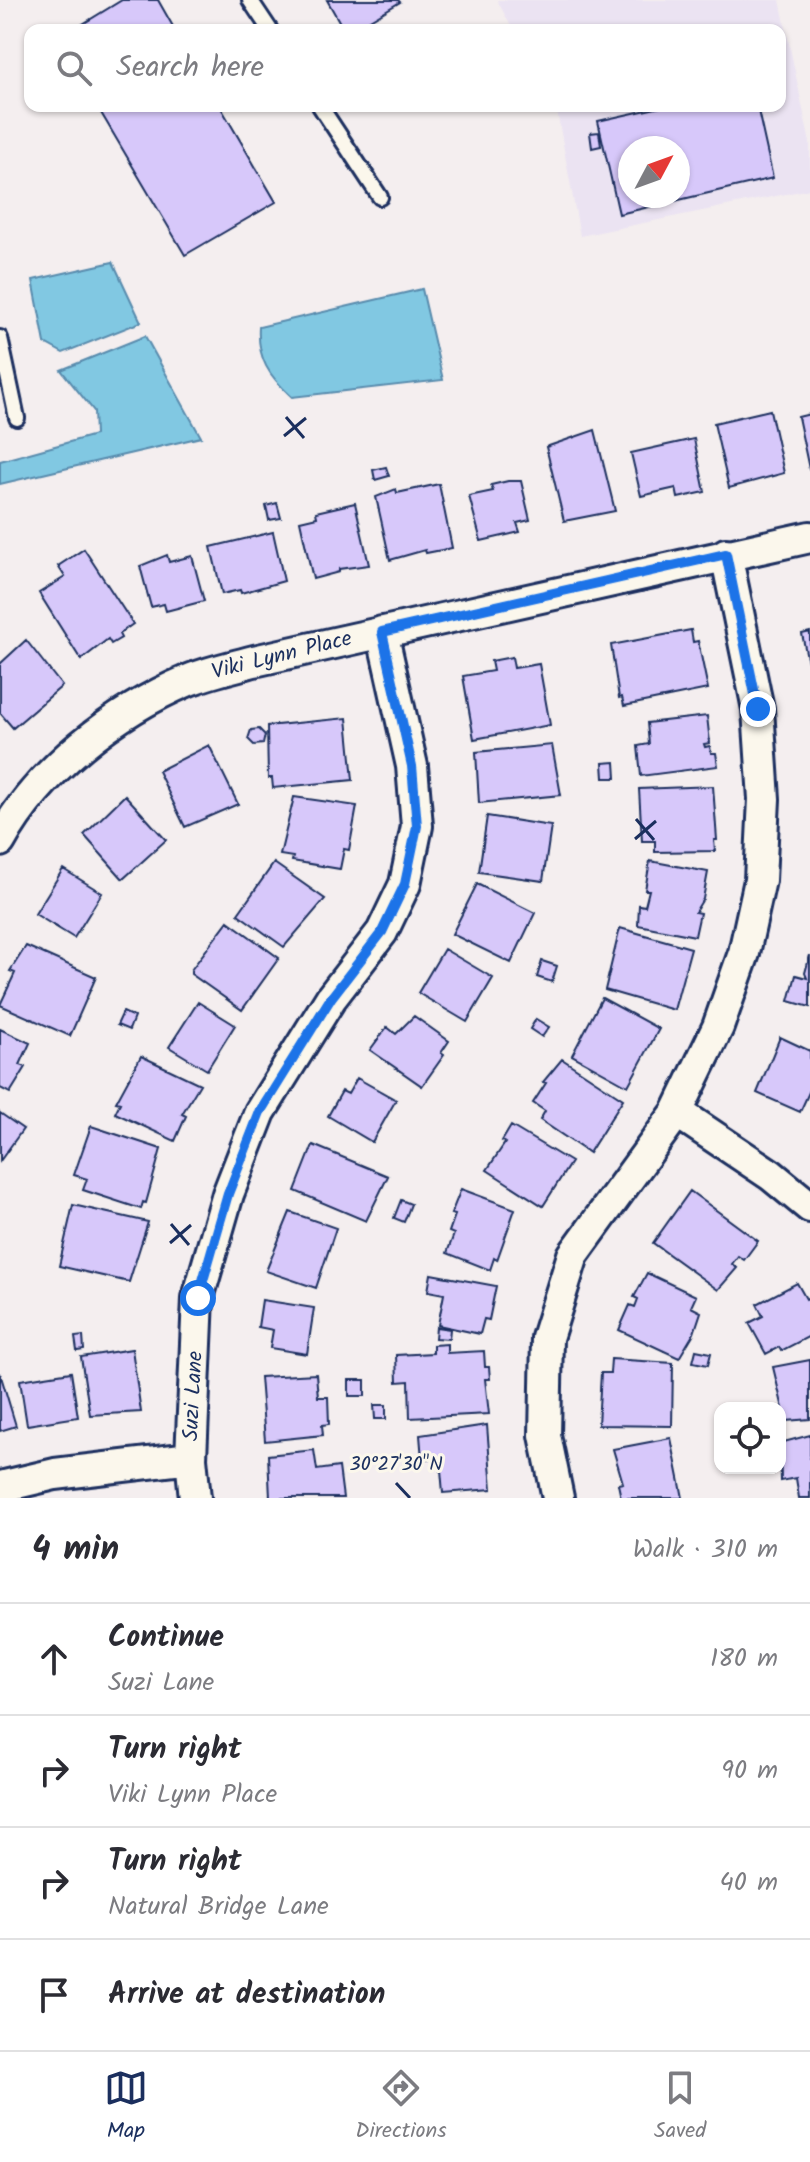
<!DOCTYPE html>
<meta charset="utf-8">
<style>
:root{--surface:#fff;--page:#f2f2f3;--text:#2b2b33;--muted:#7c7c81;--line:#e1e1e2;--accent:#1b2f5e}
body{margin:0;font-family:Kalam,sans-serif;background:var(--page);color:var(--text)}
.controls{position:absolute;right:24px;bottom:24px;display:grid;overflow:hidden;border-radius:16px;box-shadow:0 2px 6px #0004}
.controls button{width:72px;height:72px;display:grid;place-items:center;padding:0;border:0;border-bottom:2px solid var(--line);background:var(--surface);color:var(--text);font:40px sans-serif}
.compass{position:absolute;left:618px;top:136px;width:72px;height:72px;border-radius:50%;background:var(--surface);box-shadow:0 2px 6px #0004;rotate:49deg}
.stop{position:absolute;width:24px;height:24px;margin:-18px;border:6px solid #1a73e8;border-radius:50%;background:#fff}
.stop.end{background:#1a73e8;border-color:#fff;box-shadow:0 2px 8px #0008}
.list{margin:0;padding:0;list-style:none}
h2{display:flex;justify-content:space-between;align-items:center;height:104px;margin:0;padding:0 32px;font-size:34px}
h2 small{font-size:26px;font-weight:400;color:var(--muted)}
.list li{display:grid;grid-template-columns:52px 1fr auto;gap:24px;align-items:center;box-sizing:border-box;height:112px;padding:0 32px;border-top:2px solid var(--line)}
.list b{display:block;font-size:30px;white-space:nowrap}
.list p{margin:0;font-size:26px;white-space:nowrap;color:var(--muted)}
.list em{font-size:26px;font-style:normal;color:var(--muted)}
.icon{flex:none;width:44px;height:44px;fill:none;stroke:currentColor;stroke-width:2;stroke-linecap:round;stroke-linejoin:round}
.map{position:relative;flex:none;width:810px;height:1498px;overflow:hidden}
.search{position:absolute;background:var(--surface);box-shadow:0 2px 6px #0004;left:24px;right:24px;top:24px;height:88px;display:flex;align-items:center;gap:20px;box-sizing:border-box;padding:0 28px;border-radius:16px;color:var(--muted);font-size:30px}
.sheet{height:552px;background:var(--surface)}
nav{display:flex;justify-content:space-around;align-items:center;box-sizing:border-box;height:112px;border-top:2px solid var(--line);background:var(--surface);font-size:22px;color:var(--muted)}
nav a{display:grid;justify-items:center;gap:4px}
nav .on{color:var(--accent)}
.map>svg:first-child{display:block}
</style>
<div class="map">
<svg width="810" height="1498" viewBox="0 0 810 1498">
<rect width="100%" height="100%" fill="#f4eeef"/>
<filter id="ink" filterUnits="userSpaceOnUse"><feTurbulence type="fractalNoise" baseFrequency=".0125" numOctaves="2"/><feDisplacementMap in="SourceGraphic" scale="16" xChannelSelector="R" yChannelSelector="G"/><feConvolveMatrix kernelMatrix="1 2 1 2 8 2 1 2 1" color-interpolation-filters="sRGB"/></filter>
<g filter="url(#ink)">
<path fill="#ebe3f2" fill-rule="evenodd" d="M 497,0 L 780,0 L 810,143 L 810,189 L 580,236 L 556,106 L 780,106 L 780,30 L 513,30 ZM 630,148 L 678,148 L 678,196 L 630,196 Z"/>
<path fill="#81c8e2" stroke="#588bad" stroke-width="2" d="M 113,262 L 141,322 L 63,353 L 45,343 L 33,280 Z
M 422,289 L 443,380 L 292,397 C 269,376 257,359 259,327 Z
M 145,336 L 201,437 L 0,484 L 0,461 L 95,435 L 94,411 L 61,370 Z"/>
<path fill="#d7c8fa" stroke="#1b2f5e" stroke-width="2" fill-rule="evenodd" d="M 158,0 L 175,30 L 73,30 L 122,0 Z
M 327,0 L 398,0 L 400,2 L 353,30 L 344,30 Z
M 97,106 L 220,106 L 276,202 L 185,255 Z
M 665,106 L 757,106 L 773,178 L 619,214 L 598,121 ZM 630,148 L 678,148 L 678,196 L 630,196 Z
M 599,132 L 601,146 L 592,148 L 590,133 Z
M 770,410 L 784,473 L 729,488 L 714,423 Z
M 810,414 L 810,468 L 809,469 L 798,417 Z
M 595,430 L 615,511 L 564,521 L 546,447 Z
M 694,439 L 705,492 L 678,498 L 676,488 L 641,496 L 631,453 Z
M 386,467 L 389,476 L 375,480 L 373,470 Z
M 508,481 L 521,481 L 530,520 L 517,523 L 520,532 L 481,541 L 469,496 L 493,491 L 491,485 Z
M 439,484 L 452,548 L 426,553 L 425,550 L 390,560 L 376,497 L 396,489 L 397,493 Z
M 277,503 L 281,518 L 269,520 L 266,506 Z
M 355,503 L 369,565 L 339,569 L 339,572 L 313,579 L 300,521 L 317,517 L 316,512 Z
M 273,532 L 284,581 L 241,593 L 240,590 L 222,594 L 211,547 Z
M 84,549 L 133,624 L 119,634 L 121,638 L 111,644 L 108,639 L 81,660 L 39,593 L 65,577 L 58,566 Z
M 167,555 L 169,562 L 192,556 L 204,601 L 166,611 L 164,604 L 151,607 L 140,566 Z
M 691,630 L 693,642 L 698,641 L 708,689 L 624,706 L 622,697 L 619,698 L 611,645 Z
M 810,632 L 810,661 L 808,662 L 802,634 Z
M 26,640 L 62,686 L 13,728 L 0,713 L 0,664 Z
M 512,657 L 514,668 L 539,664 L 550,725 L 474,739 L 463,676 L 493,671 L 491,661 Z
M 707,716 L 710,743 L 704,744 L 705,747 L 710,746 L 711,753 L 716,753 L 718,766 L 641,776 L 638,746 L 649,744 L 647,723 Z
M 347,718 L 353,780 L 273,788 L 272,778 L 268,778 L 267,726 Z
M 259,729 L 265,735 L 263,744 L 254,745 L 248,739 L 251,730 Z
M 209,745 L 238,804 L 185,827 L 158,771 Z
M 552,745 L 561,795 L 479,803 L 476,752 Z
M 615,762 L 616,778 L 604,778 L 603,763 Z
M 713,786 L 717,840 L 714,840 L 715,851 L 655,852 L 655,841 L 642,841 L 639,789 Z
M 125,795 L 166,840 L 123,879 L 84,835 Z
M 294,797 L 357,806 L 349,850 L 344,849 L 340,869 L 292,861 L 293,857 L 280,855 Z
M 487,816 L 551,826 L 543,881 L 479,872 Z
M 650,861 L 708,872 L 703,899 L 695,912 L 700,913 L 695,936 L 638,925 L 639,905 L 645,906 L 649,890 L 645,890 Z
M 274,863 L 325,899 L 284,947 L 238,914 Z
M 63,869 L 102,893 L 74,938 L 35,914 Z
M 477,884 L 535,913 L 511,963 L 452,934 Z
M 228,921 L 279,958 L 242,1010 L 191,974 L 191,970 Z
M 620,928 L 691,948 L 674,1010 L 605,990 Z
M 26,946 L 96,977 L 70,1036 L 0,1005 L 15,973 L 10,971 Z
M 444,949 L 493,978 L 467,1022 L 418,993 Z
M 810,955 L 810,1007 L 789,1001 L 796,975 L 807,978 L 805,973 Z
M 542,961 L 557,966 L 552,982 L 537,977 Z
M 602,998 L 659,1029 L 628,1086 L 572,1055 Z
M 198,1002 L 235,1025 L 207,1070 L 169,1047 Z
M 123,1012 L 134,1017 L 129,1030 L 117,1025 Z
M 414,1016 L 449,1041 L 441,1053 L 444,1055 L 422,1086 L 370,1050 L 387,1027 L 396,1034 Z
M 536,1019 L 549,1027 L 542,1037 L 530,1029 Z
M 0,1029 L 30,1043 L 20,1065 L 26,1067 L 10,1093 L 0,1088 Z
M 780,1037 L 810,1051 L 810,1090 L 800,1112 L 757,1093 Z
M 141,1056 L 200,1084 L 182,1114 L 186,1116 L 175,1141 L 115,1113 L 120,1103 L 116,1102 Z
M 562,1059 L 623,1099 L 589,1153 L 540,1120 L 545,1111 L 533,1103 L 546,1083 L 543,1082 Z
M 357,1078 L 396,1100 L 372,1142 L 328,1116 L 342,1091 L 348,1094 Z
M 0,1113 L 23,1129 L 0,1161 Z
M 91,1126 L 161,1149 L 146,1203 L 143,1202 L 141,1209 L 83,1190 L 87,1179 L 74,1175 Z
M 511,1126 L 571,1162 L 543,1206 L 487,1170 L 505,1143 L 502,1141 Z
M 313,1145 L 388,1176 L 366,1221 L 295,1191 Z
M 461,1189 L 515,1209 L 497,1260 L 494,1258 L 490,1270 L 447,1253 L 454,1234 L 449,1232 L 455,1215 L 451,1214 Z
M 690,1191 L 758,1241 L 744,1260 L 738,1256 L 732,1264 L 737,1268 L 718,1290 L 653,1243 Z
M 401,1200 L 411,1204 L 404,1222 L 394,1218 Z
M 73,1205 L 148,1222 L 129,1282 L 59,1266 Z
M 290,1212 L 336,1228 L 316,1288 L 266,1271 Z
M 647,1273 L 696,1296 L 691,1307 L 701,1312 L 694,1333 L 679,1358 L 619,1330 L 630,1305 L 635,1307 L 638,1299 L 634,1297 Z
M 431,1274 L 496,1286 L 489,1320 L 484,1319 L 480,1334 L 438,1325 L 444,1294 L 428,1291 Z
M 797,1283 L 806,1299 L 810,1297 L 810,1336 L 781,1351 L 779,1347 L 766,1354 L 749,1323 L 763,1316 L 757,1304 Z
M 262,1300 L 314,1308 L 307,1354 L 270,1348 L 273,1330 L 258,1327 Z
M 436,1327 L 450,1329 L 449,1339 L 435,1338 Z
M 83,1336 L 84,1350 L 77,1351 L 75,1337 Z
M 447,1344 L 447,1353 L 484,1351 L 485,1367 L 489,1367 L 490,1379 L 485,1379 L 489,1414 L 410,1418 L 409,1381 L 397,1382 L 396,1355 L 433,1353 L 433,1345 Z
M 132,1349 L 141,1412 L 90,1415 L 81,1357 Z
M 696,1350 L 711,1353 L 708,1365 L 693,1362 Z
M 611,1359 L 673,1363 L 672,1426 L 598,1425 L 601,1373 L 610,1373 Z
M 810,1360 L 810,1419 L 786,1421 L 773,1367 Z
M 71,1372 L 78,1417 L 27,1425 L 20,1380 Z
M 0,1373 L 16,1426 L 0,1431 Z
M 316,1374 L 318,1397 L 328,1397 L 329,1424 L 322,1425 L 323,1435 L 265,1441 L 260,1377 Z
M 349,1380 L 365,1380 L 365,1396 L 349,1396 Z
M 374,1405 L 386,1405 L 386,1419 L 375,1419 Z
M 487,1425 L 492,1489 L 443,1493 L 440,1458 L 422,1459 L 420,1435 Z
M 810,1435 L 810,1498 L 799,1498 L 796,1478 L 781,1481 L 780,1443 Z
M 671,1438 L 683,1498 L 621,1498 L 618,1484 L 623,1483 L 613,1449 Z
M 314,1450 L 317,1470 L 339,1467 L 343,1498 L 270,1498 L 268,1455 Z"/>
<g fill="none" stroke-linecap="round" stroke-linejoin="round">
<defs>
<path id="lane" d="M 250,0 L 270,30
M 320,106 L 380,197
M 0,338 L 17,418"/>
<path id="street" d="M 0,841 C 39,770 115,711 189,680 C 209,672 232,667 254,661 L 810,537
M 677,1112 L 771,1175 L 810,1207
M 0,1487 L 55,1474 L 191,1458
M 195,1498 L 191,1458 L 198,1298 L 228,1194 L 260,1112 L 331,998 L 382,932 L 405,884 L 417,826 L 412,766 L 382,632
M 558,1498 L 545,1435 L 547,1338 L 573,1255 L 677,1112 L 718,1027 L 744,953 L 760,880 L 764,799 L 758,709 L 726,554"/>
</defs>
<use href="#lane" stroke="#1b2f5e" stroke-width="20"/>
<use href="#street" stroke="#1b2f5e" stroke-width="36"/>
<use href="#lane" stroke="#fbf7ec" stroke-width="14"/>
<use href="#street" stroke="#fbf7ec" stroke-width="30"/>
</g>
</g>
<g fill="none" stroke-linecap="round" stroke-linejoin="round" filter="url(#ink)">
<path stroke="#1a73e8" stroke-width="10" d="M 198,1298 L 228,1194 L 260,1112 L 331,998 L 382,932 L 405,884 L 417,826 L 412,766 L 382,632 L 726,554 L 758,709"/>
</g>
<path fill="none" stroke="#1b2f5e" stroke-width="3" d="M 286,417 L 304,438M 284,436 L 306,418M 636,819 L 654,840M 635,839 L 656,821M 171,1224 L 189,1245M 170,1243 L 191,1225M 396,1483 L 410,1498"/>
<g text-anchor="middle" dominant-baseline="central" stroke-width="6" stroke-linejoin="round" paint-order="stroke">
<g font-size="22" fill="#1b2f5e" stroke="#fbf7ec">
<text transform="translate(282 656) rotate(-14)">Viki Lynn Place</text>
<text transform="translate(194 1396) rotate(-87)">Suzi Lane</text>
</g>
</g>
<g font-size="20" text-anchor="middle" fill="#1b2f5e" stroke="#fbf7ec" stroke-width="6" stroke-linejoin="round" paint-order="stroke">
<text x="396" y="1470">30°27'30"N</text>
</g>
</svg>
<div class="controls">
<button><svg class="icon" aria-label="locate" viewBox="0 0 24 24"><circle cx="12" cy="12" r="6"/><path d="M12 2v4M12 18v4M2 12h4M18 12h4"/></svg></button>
</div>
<svg class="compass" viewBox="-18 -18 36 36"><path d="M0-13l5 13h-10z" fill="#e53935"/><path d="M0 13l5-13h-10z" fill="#7c7c81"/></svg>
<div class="stop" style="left:198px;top:1298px"></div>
<div class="stop end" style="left:758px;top:709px"></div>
<div class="search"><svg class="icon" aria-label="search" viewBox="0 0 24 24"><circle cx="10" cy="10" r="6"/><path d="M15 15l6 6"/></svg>Search here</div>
</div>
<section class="sheet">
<h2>4 min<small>Walk · 310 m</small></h2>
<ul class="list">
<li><svg class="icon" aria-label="ahead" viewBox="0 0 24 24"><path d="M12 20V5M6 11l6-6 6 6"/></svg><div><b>Continue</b><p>Suzi Lane</p></div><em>180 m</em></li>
<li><svg class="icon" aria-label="right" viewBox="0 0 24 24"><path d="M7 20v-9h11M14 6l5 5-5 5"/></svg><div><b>Turn right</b><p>Viki Lynn Place</p></div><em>90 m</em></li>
<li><svg class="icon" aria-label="right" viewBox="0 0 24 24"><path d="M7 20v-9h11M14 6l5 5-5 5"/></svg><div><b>Turn right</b><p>Natural Bridge Lane</p></div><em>40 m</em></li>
<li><svg class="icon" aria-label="arrive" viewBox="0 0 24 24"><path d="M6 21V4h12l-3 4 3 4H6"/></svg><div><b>Arrive at destination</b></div></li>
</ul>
</section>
<nav>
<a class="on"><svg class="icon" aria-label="map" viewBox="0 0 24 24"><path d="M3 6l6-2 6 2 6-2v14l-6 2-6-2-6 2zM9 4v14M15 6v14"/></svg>Map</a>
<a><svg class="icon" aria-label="directions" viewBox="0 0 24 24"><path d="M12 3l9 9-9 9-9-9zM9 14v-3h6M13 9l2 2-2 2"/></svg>Directions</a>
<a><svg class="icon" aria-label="saved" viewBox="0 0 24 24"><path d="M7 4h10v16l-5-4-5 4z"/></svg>Saved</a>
</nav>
